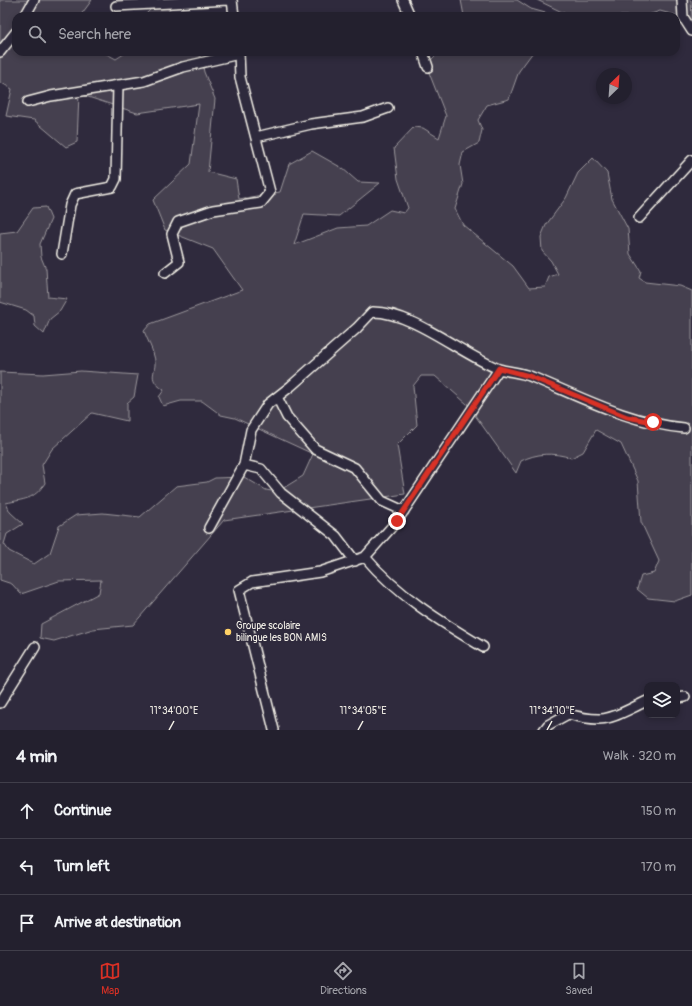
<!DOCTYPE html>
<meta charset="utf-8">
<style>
:root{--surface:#23202e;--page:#2b2836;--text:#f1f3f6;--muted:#a3a3aa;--line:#403e4a;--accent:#d93025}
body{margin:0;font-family:Pangolin,sans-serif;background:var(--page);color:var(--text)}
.controls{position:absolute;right:12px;bottom:12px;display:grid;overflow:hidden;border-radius:8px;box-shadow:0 2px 6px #0003}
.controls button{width:36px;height:36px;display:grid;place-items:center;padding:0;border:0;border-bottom:1px solid var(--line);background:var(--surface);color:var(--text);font:20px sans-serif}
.compass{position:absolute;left:596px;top:68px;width:36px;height:36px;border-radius:50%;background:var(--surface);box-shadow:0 2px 6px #0003;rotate:25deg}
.stop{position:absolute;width:12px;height:12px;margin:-9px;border:3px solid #d93025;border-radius:50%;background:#fff}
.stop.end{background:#d93025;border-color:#fff;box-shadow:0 1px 4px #0008}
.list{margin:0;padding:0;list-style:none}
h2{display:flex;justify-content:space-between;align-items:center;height:52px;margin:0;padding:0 16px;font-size:17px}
h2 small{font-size:13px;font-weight:400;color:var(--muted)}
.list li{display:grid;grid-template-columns:26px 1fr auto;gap:12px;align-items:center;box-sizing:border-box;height:56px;padding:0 16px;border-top:1px solid var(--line)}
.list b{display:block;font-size:15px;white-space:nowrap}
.list em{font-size:13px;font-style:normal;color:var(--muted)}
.icon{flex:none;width:22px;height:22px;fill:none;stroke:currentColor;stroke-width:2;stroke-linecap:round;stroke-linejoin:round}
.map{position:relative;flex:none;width:692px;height:730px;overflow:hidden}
.search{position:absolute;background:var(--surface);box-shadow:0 2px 6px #0003;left:12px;right:12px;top:12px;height:44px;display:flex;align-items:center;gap:10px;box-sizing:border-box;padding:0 14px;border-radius:12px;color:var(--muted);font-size:15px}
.sheet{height:220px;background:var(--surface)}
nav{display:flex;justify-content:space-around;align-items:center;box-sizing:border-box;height:56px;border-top:1px solid var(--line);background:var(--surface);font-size:11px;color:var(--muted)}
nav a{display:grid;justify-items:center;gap:2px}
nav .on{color:var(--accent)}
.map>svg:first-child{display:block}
</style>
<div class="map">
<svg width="692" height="730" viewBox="0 0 692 730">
<rect width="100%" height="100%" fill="#2f2a3d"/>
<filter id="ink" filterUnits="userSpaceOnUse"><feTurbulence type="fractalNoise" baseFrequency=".025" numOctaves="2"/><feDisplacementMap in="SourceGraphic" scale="8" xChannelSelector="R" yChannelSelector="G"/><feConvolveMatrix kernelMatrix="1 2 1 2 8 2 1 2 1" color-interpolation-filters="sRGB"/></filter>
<g filter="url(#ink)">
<path fill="#454050" stroke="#9c989c" d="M 0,0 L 92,0 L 80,16 L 16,16 L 16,52 L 103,52 L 116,59 L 127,52 L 198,52 L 201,58 L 204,72 L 215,99 L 208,172 L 236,179 L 239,199 L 280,192 L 289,164 L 312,151 L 342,168 L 358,182 L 380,183 L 339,216 L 304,214 L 294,245 L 338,228 L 366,226 L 390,210 L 404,213 L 408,208 L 398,179 L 394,148 L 414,127 L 423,128 L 439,138 L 446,116 L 426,65 L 439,52 L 533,52 L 519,71 L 509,99 L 487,105 L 478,120 L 482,130 L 479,143 L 463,152 L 460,165 L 463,184 L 455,209 L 463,225 L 513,266 L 529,288 L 545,287 L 549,277 L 558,274 L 551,261 L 542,251 L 541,237 L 546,225 L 566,198 L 578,173 L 593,158 L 607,173 L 612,199 L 628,229 L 630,254 L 641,271 L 639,278 L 645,282 L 680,286 L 692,291 L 692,595 L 675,601 L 648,598 L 637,589 L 641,576 L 654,573 L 659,561 L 641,522 L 638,481 L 621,444 L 596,430 L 583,452 L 571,458 C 554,452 536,453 521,461 L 516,473 L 467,404 L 435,376 L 421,376 L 413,386 L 417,425 L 397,445 L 405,494 L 224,520 L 133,625 L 93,629 L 54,641 L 40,638 L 41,624 L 99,593 L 101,580 L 59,581 L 21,594 L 12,584 L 0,580 L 0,372 L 43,374 L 81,371 L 138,375 L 134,397 L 127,403 L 127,421 L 92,413 L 52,449 L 42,465 L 45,483 C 34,500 24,499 6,503 L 10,512 L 23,524 L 7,534 L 4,544 L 9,551 L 34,564 L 50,553 L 59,526 L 76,515 L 103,513 L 140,517 L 176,486 L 207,482 L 215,478 L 244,477 L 266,490 L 277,492 L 303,476 L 313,454 L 235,418 L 221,415 L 202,401 L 181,401 L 163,406 L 159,397 L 164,390 C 144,377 159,372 154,356 C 152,348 147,339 144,331 L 150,324 L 242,290 L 213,249 L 165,230 L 153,200 L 191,164 L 199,104 L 137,113 L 79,94 L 77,142 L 66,147 L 34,120 L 6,116 L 12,89 L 0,82 Z
M 461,0 L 517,0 L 531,9 L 549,14 L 549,16 L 464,16 Z
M 537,0 L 691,0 L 692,20 L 660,11 L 645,16 L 578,16 L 562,12 Z
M 165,6 L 174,16 L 144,16 L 153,7 Z
M 46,207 L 51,219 L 40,244 L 41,257 L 46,269 L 48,297 L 67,299 L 60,311 L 50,319 L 44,334 L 35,326 L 34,316 L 26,310 L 0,302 L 0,233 L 17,231 L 33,208 Z"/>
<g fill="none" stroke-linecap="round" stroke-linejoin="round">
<defs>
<path id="minor" d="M 232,0 L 234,16
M 403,0 L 410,16
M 682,0 L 683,17 L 692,31
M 116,6 L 228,0
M 25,16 L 34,0
M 0,52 L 16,32
M 423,52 L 428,67
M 28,102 L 51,96 L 144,81 L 183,67 L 239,54
M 256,137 L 311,124 L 363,117 L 388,108
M 639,218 L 692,160
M 62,254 L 70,205 L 75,194 L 112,187 L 116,179 L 118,85
M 165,273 L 179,262 L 172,234 L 178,222 L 213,210 L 261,203 L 270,192 L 240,77 L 239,52
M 277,397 L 287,417 L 315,449 L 355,468 L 382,501 L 404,511
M 244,465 L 261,469 L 281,493 L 336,536 L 355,561
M 209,528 L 244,465 L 251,430 L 268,404 L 291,386 L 357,328 L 372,312 C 412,311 462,355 499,369 C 509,372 521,372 532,377 C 581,397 629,423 684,428
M 365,557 C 397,595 441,622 483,647
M 677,698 L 685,697
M 0,703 L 35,647
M 274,730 L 239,590 L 252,582 L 320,572 L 365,557 L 397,521 L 499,369
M 544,730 L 548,725 L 568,714 C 608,725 612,717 647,701"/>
</defs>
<use href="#minor" stroke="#f4f1e8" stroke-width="12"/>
<use href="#minor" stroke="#2f2a3d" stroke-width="9"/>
</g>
</g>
<g fill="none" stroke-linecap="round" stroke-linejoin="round" filter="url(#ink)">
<path stroke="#d93025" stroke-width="5" d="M 397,521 L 499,368 L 529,376 L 627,417 L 653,422"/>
</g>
<path fill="none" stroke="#f4f1e8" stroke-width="1.5" d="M 169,730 L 174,721M 358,730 L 363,721M 547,730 L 552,721"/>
<circle fill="#ffd166" stroke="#2f2a3d" stroke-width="1.5" cx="228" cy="632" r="4"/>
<g text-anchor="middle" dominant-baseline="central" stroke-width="3" stroke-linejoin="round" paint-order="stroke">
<g font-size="10" fill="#f4f1e8" stroke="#2f2a3d" text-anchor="start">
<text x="236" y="626">Groupe scolaire<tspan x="236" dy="12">bilingue les BON AMIS</tspan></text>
</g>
</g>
<g font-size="10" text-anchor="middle" fill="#f4f1e8" stroke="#2f2a3d" stroke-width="3" stroke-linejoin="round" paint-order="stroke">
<text x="363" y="714">11°34'05"E</text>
<text x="174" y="714">11°34'00"E</text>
<text x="552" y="714">11°34'10"E</text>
</g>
</svg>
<div class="controls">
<button><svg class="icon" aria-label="layers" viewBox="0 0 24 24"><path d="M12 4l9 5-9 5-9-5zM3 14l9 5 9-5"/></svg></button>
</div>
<svg class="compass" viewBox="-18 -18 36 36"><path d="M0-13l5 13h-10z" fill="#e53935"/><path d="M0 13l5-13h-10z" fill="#a3a3aa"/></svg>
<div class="stop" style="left:653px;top:422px"></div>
<div class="stop end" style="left:397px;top:521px"></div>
<div class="search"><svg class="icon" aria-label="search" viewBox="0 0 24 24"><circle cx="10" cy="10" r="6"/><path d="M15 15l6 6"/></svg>Search here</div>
</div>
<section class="sheet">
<h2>4 min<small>Walk · 320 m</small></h2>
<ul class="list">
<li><svg class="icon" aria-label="ahead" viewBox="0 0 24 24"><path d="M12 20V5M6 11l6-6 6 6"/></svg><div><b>Continue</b></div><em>150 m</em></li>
<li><svg class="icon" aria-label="left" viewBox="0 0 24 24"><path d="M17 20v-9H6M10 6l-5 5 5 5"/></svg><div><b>Turn left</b></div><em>170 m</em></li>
<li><svg class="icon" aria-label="arrive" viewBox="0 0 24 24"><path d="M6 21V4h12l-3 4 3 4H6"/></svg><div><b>Arrive at destination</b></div></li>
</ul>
</section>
<nav>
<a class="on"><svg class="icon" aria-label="map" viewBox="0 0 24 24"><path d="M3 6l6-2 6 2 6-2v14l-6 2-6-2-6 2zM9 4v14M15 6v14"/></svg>Map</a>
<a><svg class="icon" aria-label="directions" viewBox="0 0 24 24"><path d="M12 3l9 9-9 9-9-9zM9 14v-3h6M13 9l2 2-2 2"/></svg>Directions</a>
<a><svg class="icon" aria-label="saved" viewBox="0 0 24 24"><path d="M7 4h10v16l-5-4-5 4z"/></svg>Saved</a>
</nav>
